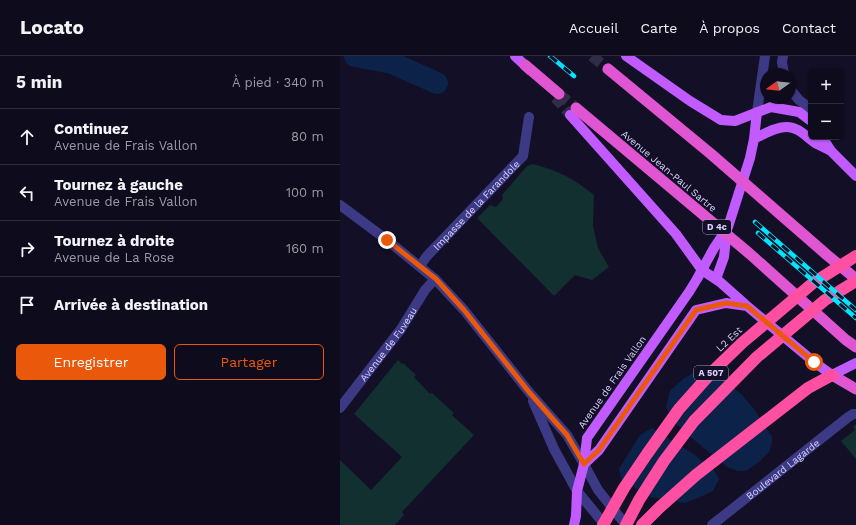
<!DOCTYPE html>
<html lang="fr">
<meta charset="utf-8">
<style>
:root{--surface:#0e0b1c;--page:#1c1929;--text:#f1f3f6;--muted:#9b9ba3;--line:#2e2b3b;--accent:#ea580c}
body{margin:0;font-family:"Work Sans",sans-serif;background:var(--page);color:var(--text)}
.controls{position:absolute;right:12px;top:12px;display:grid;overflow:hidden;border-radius:6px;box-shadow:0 1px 3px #0004}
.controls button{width:36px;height:36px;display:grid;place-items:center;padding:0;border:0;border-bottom:1px solid var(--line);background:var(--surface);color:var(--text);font:20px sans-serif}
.compass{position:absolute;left:420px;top:12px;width:36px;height:36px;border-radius:50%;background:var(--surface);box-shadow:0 1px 3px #0004;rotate:255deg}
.stop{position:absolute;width:12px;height:12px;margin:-9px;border:3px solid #ea580c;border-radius:50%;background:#fff}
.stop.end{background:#ea580c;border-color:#fff;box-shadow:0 1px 4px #0008}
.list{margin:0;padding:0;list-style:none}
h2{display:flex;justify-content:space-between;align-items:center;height:52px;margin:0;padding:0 16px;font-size:17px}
h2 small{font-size:13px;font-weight:400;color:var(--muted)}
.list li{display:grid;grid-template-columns:26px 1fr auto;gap:12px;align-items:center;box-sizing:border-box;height:56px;padding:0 16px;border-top:1px solid var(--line)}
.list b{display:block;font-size:15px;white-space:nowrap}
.list p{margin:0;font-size:13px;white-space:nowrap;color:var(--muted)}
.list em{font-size:13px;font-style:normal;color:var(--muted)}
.actions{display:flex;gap:8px;padding:12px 16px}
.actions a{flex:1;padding:9px 0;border:1px solid var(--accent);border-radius:6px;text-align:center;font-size:14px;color:var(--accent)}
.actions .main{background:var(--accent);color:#fff}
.icon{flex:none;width:22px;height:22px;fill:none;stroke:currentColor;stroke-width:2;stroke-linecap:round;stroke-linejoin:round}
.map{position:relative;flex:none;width:516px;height:469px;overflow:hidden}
header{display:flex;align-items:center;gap:24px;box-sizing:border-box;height:56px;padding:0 20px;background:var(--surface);border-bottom:1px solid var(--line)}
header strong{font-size:19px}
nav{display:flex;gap:22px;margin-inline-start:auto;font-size:14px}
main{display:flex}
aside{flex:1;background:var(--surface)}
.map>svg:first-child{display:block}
</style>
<header>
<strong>Locato</strong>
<nav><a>Accueil</a><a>Carte</a><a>À propos</a><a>Contact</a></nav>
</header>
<main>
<aside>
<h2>5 min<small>À pied · 340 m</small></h2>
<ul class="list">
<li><svg class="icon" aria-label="ahead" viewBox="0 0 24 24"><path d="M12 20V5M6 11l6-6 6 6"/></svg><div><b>Continuez</b><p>Avenue de Frais Vallon</p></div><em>80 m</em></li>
<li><svg class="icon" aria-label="left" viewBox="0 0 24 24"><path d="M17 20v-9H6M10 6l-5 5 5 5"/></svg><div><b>Tournez à gauche</b><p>Avenue de Frais Vallon</p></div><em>100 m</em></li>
<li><svg class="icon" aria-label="right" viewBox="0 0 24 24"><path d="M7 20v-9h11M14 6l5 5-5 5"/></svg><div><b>Tournez à droite</b><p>Avenue de La Rose</p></div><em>160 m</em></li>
<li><svg class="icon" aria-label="arrive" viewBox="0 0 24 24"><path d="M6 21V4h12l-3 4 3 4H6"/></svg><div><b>Arrivée à destination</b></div></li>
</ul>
<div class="actions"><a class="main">Enregistrer</a><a>Partager</a></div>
</aside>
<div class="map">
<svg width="516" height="469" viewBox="0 0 516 469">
<rect width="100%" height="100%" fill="#130f26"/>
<path fill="#12302f" d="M 193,108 C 218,114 234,123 254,139 L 253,170 L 258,192 L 269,211 L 252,224 L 235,219 L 214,240 L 137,162 L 150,149 L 156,151 L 163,143 L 162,139 L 187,110 Z
M 58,304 L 62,308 L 63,307 L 76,319 L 74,321 L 90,338 L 92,337 L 114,357 L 112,359 L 134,379 L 62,456 L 64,459 L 55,469 L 0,469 L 0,404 L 31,434 L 62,401 L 14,358 Z
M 516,368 L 516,403 L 501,385 L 515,374 L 513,371 Z"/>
<path fill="#0c2248" d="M 359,313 L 377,317 L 402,339 L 414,353 L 432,381 L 432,387 L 429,396 L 419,406 L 406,415 L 398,415 L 387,411 L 353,383 L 334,366 L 326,351 L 330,335 L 343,323 Z
M 312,372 L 355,399 L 374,414 L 379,423 L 373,435 L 358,442 L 345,447 L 311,441 L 281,423 L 279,413 L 300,379 Z"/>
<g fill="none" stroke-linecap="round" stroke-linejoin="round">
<path stroke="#0c2248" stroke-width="22" d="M 15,0 L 52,7 L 97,27"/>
<path stroke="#312d47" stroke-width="10" stroke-dasharray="10 5" stroke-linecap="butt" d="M 215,42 L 230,59"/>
<path stroke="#312d47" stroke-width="11" stroke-dasharray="11 5.5" stroke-linecap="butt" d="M 252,0 L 268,13
M 219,38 L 236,52"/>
<g stroke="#3d3a85" stroke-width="10">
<path d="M 443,0 L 442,6 L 444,18"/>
<path d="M 450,33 L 459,44 L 471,53"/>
<path d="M 417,56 L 425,0"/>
<path d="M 0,149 L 47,184 L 95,223 L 124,254 L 189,336 L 227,379 L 244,408 L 258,434 L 286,469"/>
<path id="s1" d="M 80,210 L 87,200 L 183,100 L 189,61"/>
<path d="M 193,345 L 214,393 L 237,435 L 265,469"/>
<path id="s2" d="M 0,352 L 61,273 L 85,234 L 95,223"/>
<path id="s3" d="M 372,469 L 507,362 L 513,358 L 516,358"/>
</g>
<path stroke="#c25bff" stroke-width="10" d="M 175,0 L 190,14
M 286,0 L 350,45 L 381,64 L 395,65 L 431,51 L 459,56 L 471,65
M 230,59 L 336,178 L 362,214 L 380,226 L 407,250 L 474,306 L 492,319 L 516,307
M 482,81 L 491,95 L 516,120
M 414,83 C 424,78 435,71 447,71 C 459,71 467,82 477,88 C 481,90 486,92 491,95
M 376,223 L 384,201 L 387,173
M 244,408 L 259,394 L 356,254 L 386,247 L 407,250
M 234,469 L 236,460 L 237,435 L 244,408 L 247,382 L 349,236 L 357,223 L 374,192 L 388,171 L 410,102 L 414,83 L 417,56"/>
<path stroke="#e055d1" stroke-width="11" d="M 185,9 L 219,38
M 268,13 L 371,98 L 487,199 L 516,223
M 236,52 L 410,198 L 506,284 L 516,291
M 492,319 L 516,333"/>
<path stroke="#ff4fa3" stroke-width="12" d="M 263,469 L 284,432 L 307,398 L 339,353 L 371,317 L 402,287 L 473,227 L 516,200
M 286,469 L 299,444 L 324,405 L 354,365 L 417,301 L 485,244 L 516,225
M 302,469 L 319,452 L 356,419 L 468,332 L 492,319"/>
<defs>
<path id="rail" d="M 210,0 L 234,20
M 415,166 L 516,254
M 418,177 L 516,262"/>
</defs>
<use href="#rail" stroke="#00e5ff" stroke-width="4.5"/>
<use href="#rail" stroke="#130f26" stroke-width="3" stroke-dasharray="9" stroke-linecap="butt"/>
</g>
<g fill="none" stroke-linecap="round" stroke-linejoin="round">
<path stroke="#ea580c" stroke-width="5" d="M 47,184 L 96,223 L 124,254 L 189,336 L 227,379 L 244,408 L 259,394 L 356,254 L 386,247 L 407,250 L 474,306"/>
</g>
<g text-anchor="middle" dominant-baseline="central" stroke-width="3" stroke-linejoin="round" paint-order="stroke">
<g fill="#130f26" stroke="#9e99be" stroke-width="1">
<rect x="363" y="164" width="28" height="14" rx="3"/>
<rect x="354" y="310" width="34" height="14" rx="3"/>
</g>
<g font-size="9" font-weight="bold" fill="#d9d4ff">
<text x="377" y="171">D 4c</text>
<text x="371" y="317">A 507</text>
</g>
<g font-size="10" fill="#d9d4ff" stroke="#130f26">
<text transform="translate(329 115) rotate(40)">Avenue Jean-Paul Sartre</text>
<text stroke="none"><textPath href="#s1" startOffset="83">Impasse de la Farandole</textPath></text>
<text transform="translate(389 283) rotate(-43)">L2 Est</text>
<text stroke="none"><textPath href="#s2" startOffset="80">Avenue de Fuveau</textPath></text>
<text transform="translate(272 326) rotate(-55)">Avenue de Frais Vallon</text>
<text stroke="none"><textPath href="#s3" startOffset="90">Boulevard Lagarde</textPath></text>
</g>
</g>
</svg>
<div class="controls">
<button>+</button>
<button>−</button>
</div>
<svg class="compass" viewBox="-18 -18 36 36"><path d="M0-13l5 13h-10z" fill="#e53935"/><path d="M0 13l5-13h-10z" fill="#9b9ba3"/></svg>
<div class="stop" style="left:474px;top:306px"></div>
<div class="stop end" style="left:47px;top:184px"></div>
</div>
</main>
